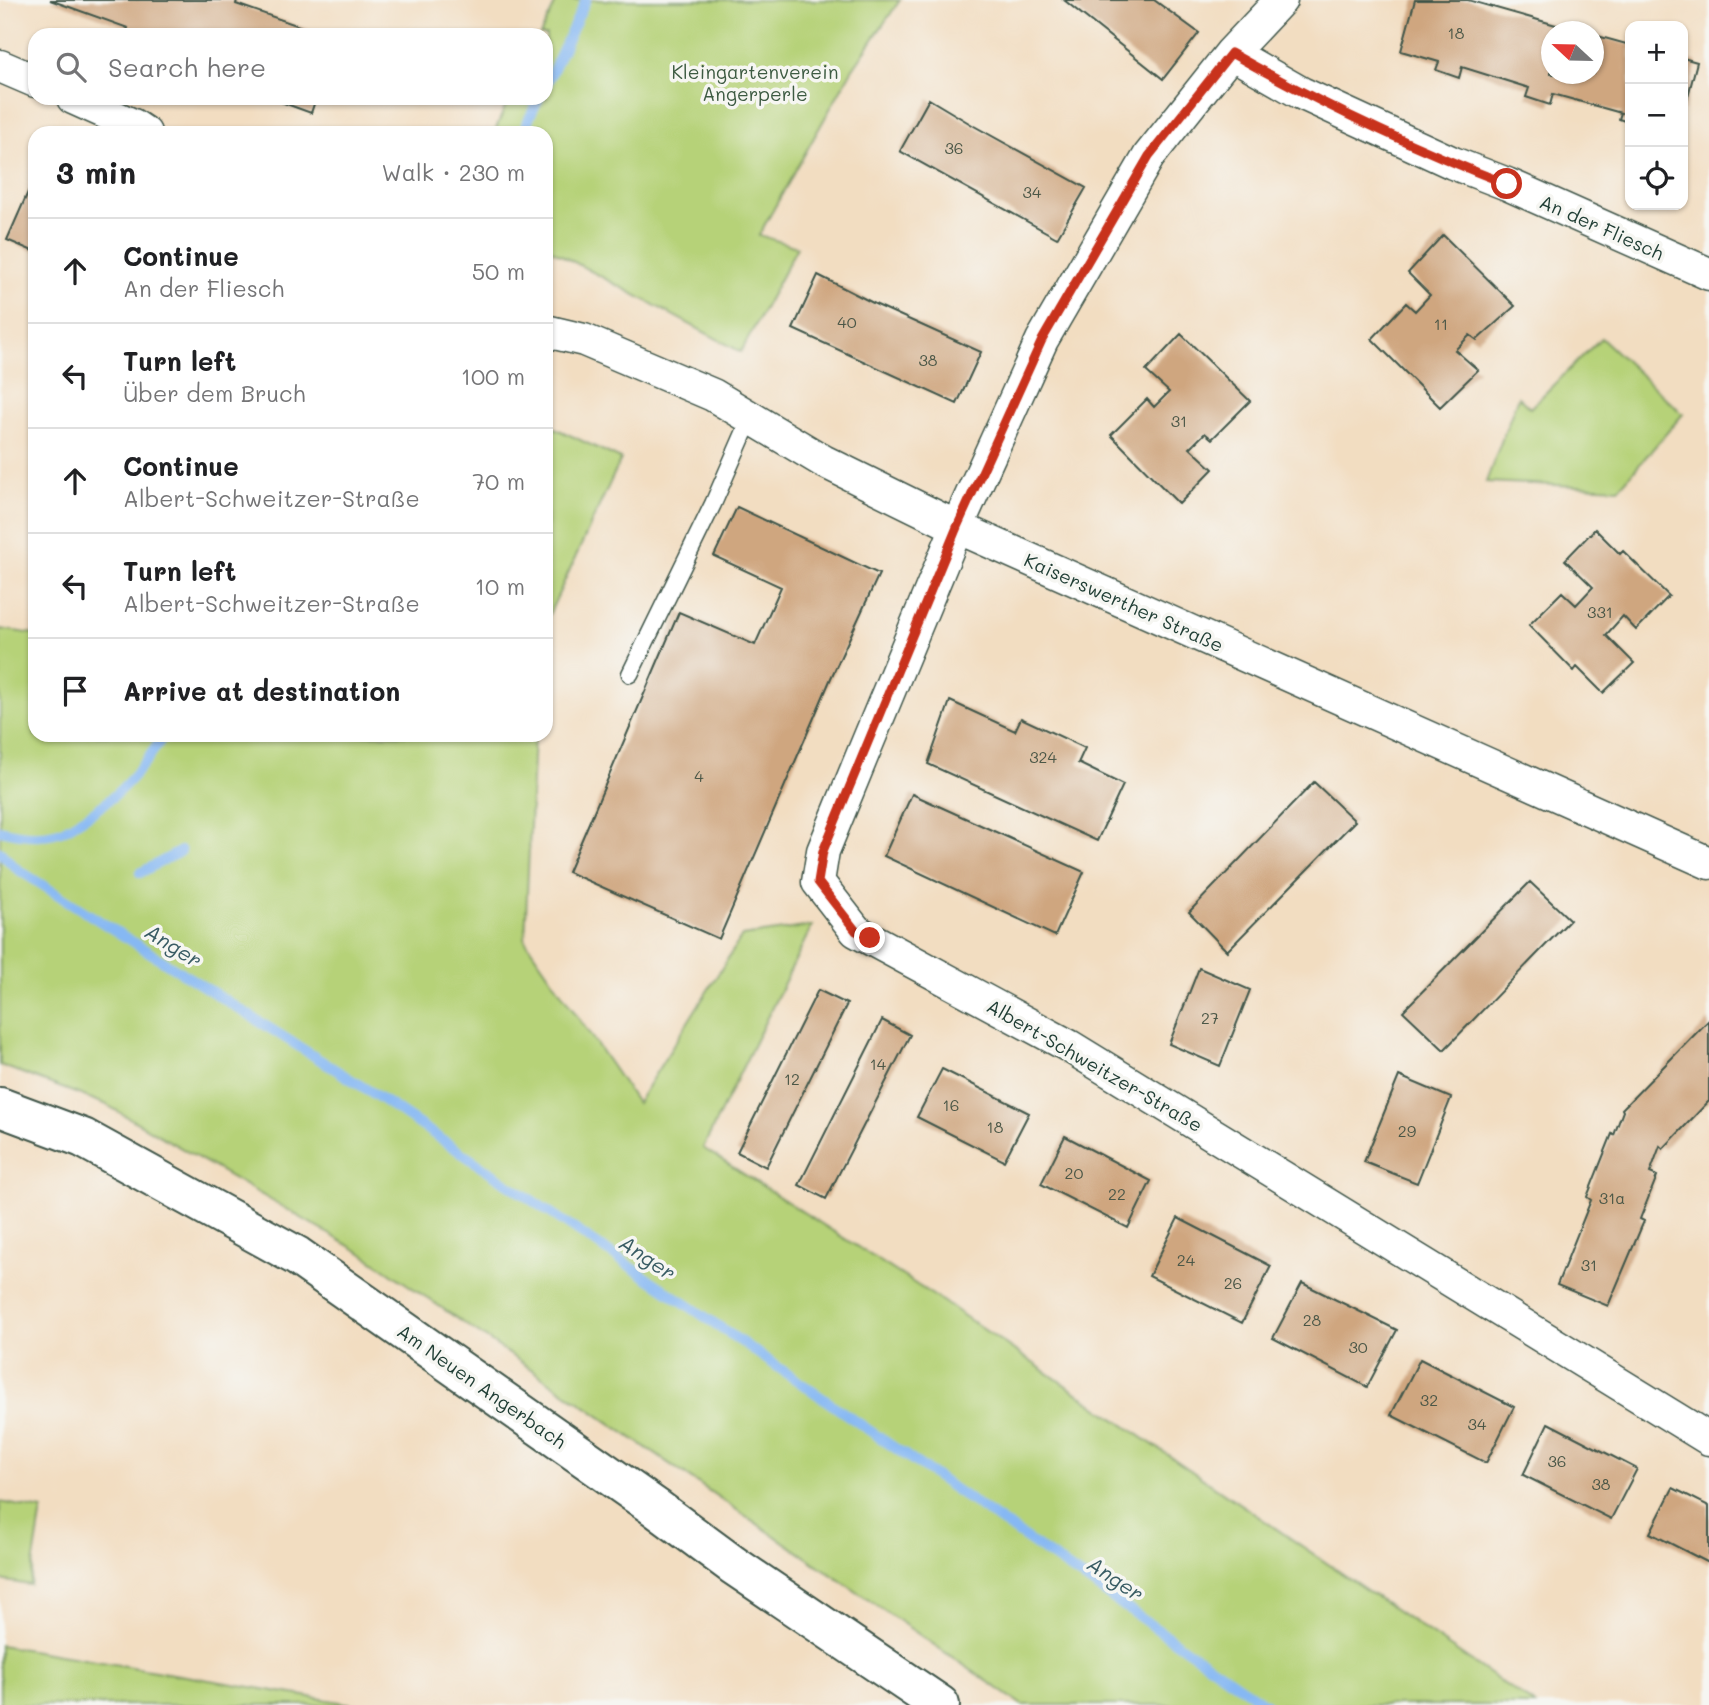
<!DOCTYPE html>
<meta charset="utf-8">
<style>
:root{--surface:#fff;--page:#f6f6f6;--text:#202124;--muted:#757577;--line:#e0e0e0}
body{margin:0;font-family:Mali,sans-serif;background:var(--page);color:var(--text)}
.controls{position:absolute;right:21px;top:21px;display:grid;overflow:hidden;border-radius:14px;box-shadow:0 2px 5px #0004}
.controls button{width:63px;height:63px;display:grid;place-items:center;padding:0;border:0;border-bottom:2px solid var(--line);background:var(--surface);color:var(--text);font:35px sans-serif}
.compass{position:absolute;left:1541px;top:21px;width:63px;height:63px;border-radius:50%;background:var(--surface);box-shadow:0 2px 5px #0004;rotate:292deg}
.stop{position:absolute;width:21px;height:21px;margin:-16px;border:5px solid #c8321e;border-radius:50%;background:#fff}
.stop.end{background:#c8321e;border-color:#fff;box-shadow:0 2px 7px #0008}
.list{margin:0;padding:0;list-style:none}
h2{display:flex;justify-content:space-between;align-items:center;height:91px;margin:0;padding:0 28px;font-size:30px}
h2 small{font-size:23px;font-weight:400;color:var(--muted)}
.list li{display:grid;grid-template-columns:46px 1fr auto;gap:21px;align-items:center;box-sizing:border-box;height:105px;padding:0 28px;border-top:2px solid var(--line)}
.list b{display:block;font-size:26px;white-space:nowrap}
.list p{margin:0;font-size:23px;white-space:nowrap;color:var(--muted)}
.list em{font-size:23px;font-style:normal;color:var(--muted)}
.icon{flex:none;width:38px;height:38px;fill:none;stroke:currentColor;stroke-width:2;stroke-linecap:round;stroke-linejoin:round}
.map{position:relative;flex:none;width:1709px;height:1705px;overflow:hidden}
.search{position:absolute;background:var(--surface);box-shadow:0 2px 5px #0004;left:28px;top:28px;width:525px;height:77px;display:flex;align-items:center;gap:18px;box-sizing:border-box;padding:0 24px;border-radius:21px;color:var(--muted);font-size:26px}
.panel{position:absolute;background:var(--surface);box-shadow:0 2px 5px #0004;left:28px;top:126px;width:525px;height:616px;border-radius:21px}
.map>svg:first-child{display:block}
</style>
<div class="map">
<svg width="1709" height="1705" viewBox="0 0 1709 1705">
<rect width="100%" height="100%" fill="#f6f6f2"/>
<filter id="ink" filterUnits="userSpaceOnUse"><feTurbulence type="fractalNoise" baseFrequency=".0143" numOctaves="2"/><feDisplacementMap in="SourceGraphic" scale="14" xChannelSelector="R" yChannelSelector="G"/><feConvolveMatrix kernelMatrix="1 2 1 2 8 2 1 2 1" color-interpolation-filters="sRGB"/></filter>
<filter id="wash" filterUnits="userSpaceOnUse"><feTurbulence type="fractalNoise" baseFrequency=".00686" numOctaves="4" result="noise"/><feDisplacementMap in="SourceGraphic" scale="28" xChannelSelector="R" yChannelSelector="G"/><feGaussianBlur stdDeviation="1.57" result="paint"/><feColorMatrix in="noise" values="0 0 0 0 0 0 0 0 0 0 0 0 0 0 0 0 0 1.4 0 .05"/><feComposite in="paint" operator="in"/></filter>
<g filter="url(#wash)">
<rect width="100%" height="100%" fill="#f2ddc1"/>
<path fill="#b6d278" stroke="#6a8856" stroke-width="2" d="M 557,0 L 900,0 L 852,70 L 759,235 L 797,247 L 741,352 L 546,247 L 546,133 L 494,133 L 509,98 L 546,98 L 546,35 L 540,35 Z
M 1601,338 L 1683,414 L 1619,488 L 1486,482 L 1518,397 L 1530,408 Z
M 546,424 L 621,459 L 546,621 Z
M 0,629 L 35,634 L 35,735 L 534,735 L 525,940 L 637,1103 L 742,936 L 812,926 L 703,1148 L 942,1301 L 1535,1705 L 1022,1705 L 360,1252 L 105,1104 L 0,1065 Z
M 0,1502 L 42,1510 L 30,1585 L 0,1580 Z
M 0,1645 L 358,1705 L 0,1705 Z"/>
<g fill="none" stroke-linecap="round" stroke-linejoin="round">
<path stroke="#86b8f3" stroke-width="10" d="M 546,85 L 586,0
M 522,133 L 539,98
M 0,830 C 19,835 39,838 58,832 C 65,830 72,825 77,822 C 115,801 141,771 164,735
M 0,852 L 17,869 L 371,1092 L 695,1310 L 1267,1705
M 140,873 L 181,851"/>
</g>
<g id="blocks">
<path fill="#cfa67f" d="M 50,0 L 237,0 L 236,4 L 325,35 L 125,35 L 128,28 Z
M 1064,0 L 1154,0 L 1199,33 L 1163,79 Z
M 1415,0 L 1468,0 L 1577,31 L 1551,32 L 1551,74 L 1594,74 L 1594,35 L 1630,45 L 1630,123 L 1619,119 L 1621,113 L 1553,94 L 1550,105 L 1526,97 L 1529,88 L 1462,67 L 1459,78 L 1436,70 L 1439,62 L 1401,51 Z
M 1683,58 L 1697,62 L 1684,111 L 1683,111 Z
M 270,98 L 316,98 L 311,113 Z
M 929,99 L 974,126 L 1086,188 L 1057,238 L 900,151 Z
M 32,183 L 35,185 L 35,252 L 7,240 Z
M 1443,235 L 1515,306 L 1477,340 L 1470,335 L 1455,350 L 1478,370 L 1440,407 L 1372,339 L 1406,303 L 1415,311 L 1430,295 L 1408,273 Z
M 818,275 L 877,305 L 981,352 L 957,404 L 793,329 Z
M 1181,334 L 1250,401 L 1212,439 L 1205,433 L 1190,448 L 1213,469 L 1179,504 L 1111,435 L 1147,399 L 1154,407 L 1169,392 L 1146,371 Z
M 737,507 L 879,574 L 831,678 L 719,939 L 568,872 L 679,612 L 755,645 L 781,587 L 714,556 Z
M 1595,529 L 1620,554 L 1623,551 L 1669,596 L 1636,630 L 1623,616 L 1606,635 L 1634,663 L 1603,693 L 1577,667 L 1574,671 L 1529,625 L 1562,592 L 1576,605 L 1593,587 L 1565,560 Z
M 950,701 L 1015,731 L 1021,718 L 1085,748 L 1078,763 L 1123,785 L 1097,841 L 928,764 Z
M 1314,782 L 1355,821 L 1227,951 L 1189,912 Z
M 912,794 L 1084,872 L 1055,936 L 884,856 Z
M 1530,882 L 1570,920 L 1444,1050 L 1403,1011 Z
M 1199,968 L 1250,990 L 1220,1066 L 1169,1044 Z
M 818,990 L 847,1004 L 766,1167 L 737,1152 Z
M 882,1020 L 910,1035 L 826,1199 L 799,1185 Z
M 1709,1020 L 1709,1101 L 1663,1149 L 1660,1146 L 1650,1173 L 1657,1176 L 1640,1219 L 1644,1221 L 1608,1306 L 1557,1285 L 1591,1200 L 1587,1197 L 1612,1134 L 1614,1135 L 1623,1111 L 1622,1109 Z
M 942,1069 L 1029,1113 L 1004,1161 L 917,1117 Z
M 1399,1076 L 1451,1098 L 1417,1183 L 1364,1162 Z
M 1065,1136 L 1151,1181 L 1128,1228 L 1041,1184 Z
M 1178,1218 L 1271,1266 L 1242,1323 L 1149,1276 Z
M 1302,1283 L 1397,1330 L 1367,1387 L 1273,1338 Z
M 1420,1359 L 1514,1407 L 1486,1463 L 1391,1415 Z
M 1548,1423 L 1637,1469 L 1611,1519 L 1523,1475 Z
M 1673,1488 L 1709,1506 L 1709,1563 L 1650,1533 Z"/>
</g>
</g>
<g filter="url(#ink)">
<use href="#blocks" fill-opacity="0" stroke="#3f5549" stroke-width="2"/>
<g fill="none" stroke-linecap="round" stroke-linejoin="round">
<defs>
<path id="service" d="M 630,674 L 713,504 L 751,417"/>
<path id="minor" d="M 1281,0 L 1231,53 L 1149,156 L 1042,340 L 957,527 L 862,756 L 823,851 L 818,882 L 856,931 L 1069,1046 L 1709,1439
M 1231,53 L 1301,93 L 1453,163 L 1507,184 L 1709,274
M 0,66 L 35,81
M 73,98 L 133,125 L 145,133
M 546,331 L 584,340 L 713,395 L 823,461 L 957,527 L 1709,863"/>
<path id="tertiary" d="M 0,1107 L 83,1138 L 297,1256 L 656,1508 L 733,1565 L 940,1705"/>
</defs>
<use href="#service" stroke="#3f5549" stroke-width="19"/>
<use href="#minor" stroke="#3f5549" stroke-width="35"/>
<use href="#tertiary" stroke="#3f5549" stroke-width="42"/>
<use href="#service" stroke="#fff" stroke-width="16"/>
<use href="#minor" stroke="#fff" stroke-width="32"/>
<use href="#tertiary" stroke="#fff" stroke-width="38"/>
</g>
</g>
<g fill="none" stroke-linecap="round" stroke-linejoin="round" filter="url(#ink)">
<path stroke="#c8321e" stroke-width="9" d="M 870,938 L 856,931 L 818,882 L 823,851 L 957,527 L 1042,340 L 1149,156 L 1231,53 C 1319,103 1412,147 1507,184"/>
</g>
<g text-anchor="middle" dominant-baseline="central" stroke-width="7" stroke-linejoin="round" paint-order="stroke">
<g font-size="16" fill="#4b5747">
<text x="1456" y="32">18</text>
<text x="954" y="147">36</text>
<text x="1032" y="191">34</text>
<text x="847" y="321">40</text>
<text x="1441" y="323">11</text>
<text x="928" y="359">38</text>
<text x="1179" y="420">31</text>
<text x="1600" y="611">331</text>
<text x="1043" y="756">324</text>
<text x="699" y="775">4</text>
<text x="1210" y="1017">27</text>
<text x="878" y="1063">14</text>
<text x="792" y="1078">12</text>
<text x="951" y="1104">16</text>
<text x="995" y="1126">18</text>
<text x="1407" y="1130">29</text>
<text x="1074" y="1172">20</text>
<text x="1117" y="1193">22</text>
<text x="1612" y="1197">31a</text>
<text x="1186" y="1259">24</text>
<text x="1589" y="1264">31</text>
<text x="1233" y="1282">26</text>
<text x="1312" y="1319">28</text>
<text x="1358" y="1346">30</text>
<text x="1429" y="1399">32</text>
<text x="1477" y="1423">34</text>
<text x="1557" y="1460">36</text>
<text x="1601" y="1483">38</text>
</g>
<g font-size="19" fill="#3d5b42" stroke="#f6f6f2">
<text x="755" y="71">Kleingartenverein<tspan x="755" dy="22">Angerperle</tspan></text>
</g>
<g font-size="19" fill="#1f3d34" stroke="#f6f6f2">
<text transform="translate(1602 227) rotate(24)">An der Fliesch</text>
<text transform="translate(1124 602) rotate(24)">Kaiserswerther Straße</text>
<text transform="translate(1095 1065) rotate(30)">Albert-Schweitzer-Straße</text>
<text transform="translate(482 1386) rotate(35)">Am Neuen Angerbach</text>
</g>
<g font-size="21" font-style="italic" fill="#395c64" stroke="#f6f6f2">
<text transform="translate(174 945) rotate(32)">Anger</text>
<text transform="translate(648 1257) rotate(34)">Anger</text>
<text transform="translate(1116 1578) rotate(34)">Anger</text>
</g>
</g>
</svg>
<div class="controls">
<button>+</button>
<button>−</button>
<button><svg class="icon" aria-label="locate" viewBox="0 0 24 24"><circle cx="12" cy="12" r="6"/><path d="M12 2v4M12 18v4M2 12h4M18 12h4"/></svg></button>
</div>
<svg class="compass" viewBox="-18 -18 36 36"><path d="M0-13l5 13h-10z" fill="#e53935"/><path d="M0 13l5-13h-10z" fill="#757577"/></svg>
<div class="stop" style="left:1507px;top:184px"></div>
<div class="stop end" style="left:870px;top:938px"></div>
<div class="search"><svg class="icon" aria-label="search" viewBox="0 0 24 24"><circle cx="10" cy="10" r="6"/><path d="M15 15l6 6"/></svg>Search here</div>
<section class="panel">
<h2>3 min<small>Walk · 230 m</small></h2>
<ul class="list">
<li><svg class="icon" aria-label="ahead" viewBox="0 0 24 24"><path d="M12 20V5M6 11l6-6 6 6"/></svg><div><b>Continue</b><p>An der Fliesch</p></div><em>50 m</em></li>
<li><svg class="icon" aria-label="left" viewBox="0 0 24 24"><path d="M17 20v-9H6M10 6l-5 5 5 5"/></svg><div><b>Turn left</b><p>Über dem Bruch</p></div><em>100 m</em></li>
<li><svg class="icon" aria-label="ahead" viewBox="0 0 24 24"><path d="M12 20V5M6 11l6-6 6 6"/></svg><div><b>Continue</b><p>Albert-Schweitzer-Straße</p></div><em>70 m</em></li>
<li><svg class="icon" aria-label="left" viewBox="0 0 24 24"><path d="M17 20v-9H6M10 6l-5 5 5 5"/></svg><div><b>Turn left</b><p>Albert-Schweitzer-Straße</p></div><em>10 m</em></li>
<li><svg class="icon" aria-label="arrive" viewBox="0 0 24 24"><path d="M6 21V4h12l-3 4 3 4H6"/></svg><div><b>Arrive at destination</b></div></li>
</ul>
</section>
</div>
